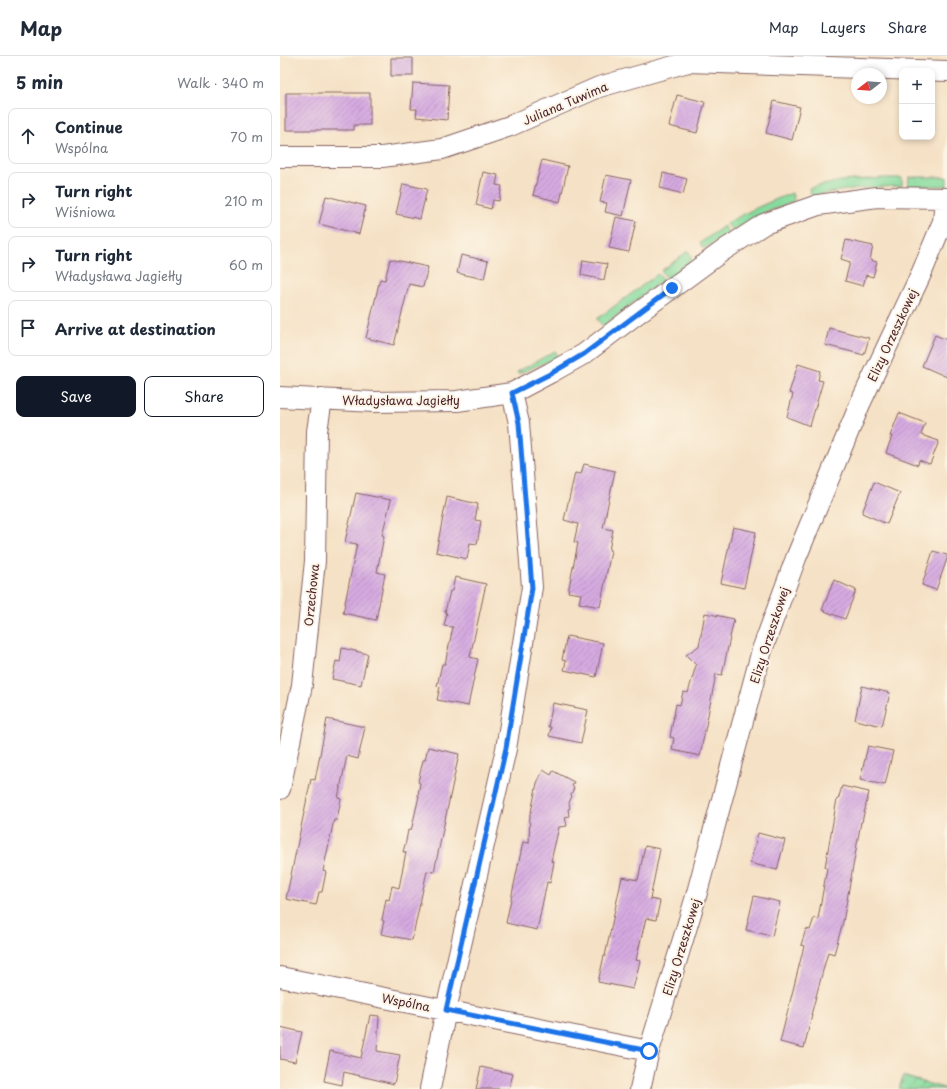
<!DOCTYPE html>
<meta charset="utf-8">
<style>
:root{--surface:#fff;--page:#f6f6f7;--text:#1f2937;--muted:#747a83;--line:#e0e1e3;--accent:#111827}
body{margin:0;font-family:"Playpen Sans",sans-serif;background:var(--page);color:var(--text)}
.controls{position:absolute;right:12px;top:12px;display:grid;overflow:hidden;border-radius:8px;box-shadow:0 2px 6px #0003}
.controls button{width:36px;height:36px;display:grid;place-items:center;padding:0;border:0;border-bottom:1px solid var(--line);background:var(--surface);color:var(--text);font:20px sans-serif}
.compass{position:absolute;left:571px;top:12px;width:36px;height:36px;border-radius:50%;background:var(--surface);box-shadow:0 2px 6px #0003;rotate:253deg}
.stop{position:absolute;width:12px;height:12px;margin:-9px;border:3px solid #1a73e8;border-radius:50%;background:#fff}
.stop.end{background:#1a73e8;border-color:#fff;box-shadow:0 1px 4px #0008}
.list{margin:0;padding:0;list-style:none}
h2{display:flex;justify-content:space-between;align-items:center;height:52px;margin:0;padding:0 16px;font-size:17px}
h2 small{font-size:13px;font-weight:400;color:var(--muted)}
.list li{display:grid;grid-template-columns:26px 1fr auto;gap:12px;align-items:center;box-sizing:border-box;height:56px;margin:0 8px 8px;padding:0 8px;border:1px solid var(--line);border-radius:8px}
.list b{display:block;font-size:15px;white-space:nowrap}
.list p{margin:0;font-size:13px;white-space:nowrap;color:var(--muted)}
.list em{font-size:13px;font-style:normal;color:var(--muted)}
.actions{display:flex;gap:8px;padding:12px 16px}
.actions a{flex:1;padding:9px 0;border:1px solid var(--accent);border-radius:8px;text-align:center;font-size:14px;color:var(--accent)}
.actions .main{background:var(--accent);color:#fff}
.icon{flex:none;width:22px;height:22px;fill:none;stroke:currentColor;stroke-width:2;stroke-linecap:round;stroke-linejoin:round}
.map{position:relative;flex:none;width:667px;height:1033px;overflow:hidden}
header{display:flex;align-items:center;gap:24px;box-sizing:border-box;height:56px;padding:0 20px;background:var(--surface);border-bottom:1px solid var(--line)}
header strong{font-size:19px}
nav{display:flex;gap:22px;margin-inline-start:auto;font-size:14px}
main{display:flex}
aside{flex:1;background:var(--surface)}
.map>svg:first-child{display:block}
</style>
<header>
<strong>Map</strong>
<nav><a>Map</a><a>Layers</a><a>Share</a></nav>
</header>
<main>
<aside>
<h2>5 min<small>Walk · 340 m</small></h2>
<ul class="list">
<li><svg class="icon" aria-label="ahead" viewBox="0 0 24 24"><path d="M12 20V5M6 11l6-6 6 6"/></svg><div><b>Continue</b><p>Wspólna</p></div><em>70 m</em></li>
<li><svg class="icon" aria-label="right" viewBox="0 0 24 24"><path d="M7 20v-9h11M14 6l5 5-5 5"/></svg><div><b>Turn right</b><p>Wiśniowa</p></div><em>210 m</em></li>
<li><svg class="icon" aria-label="right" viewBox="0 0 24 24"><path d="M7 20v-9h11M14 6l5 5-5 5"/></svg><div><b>Turn right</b><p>Władysława Jagiełły</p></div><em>60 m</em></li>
<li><svg class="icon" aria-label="arrive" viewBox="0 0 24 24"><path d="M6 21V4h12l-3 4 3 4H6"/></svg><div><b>Arrive at destination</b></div></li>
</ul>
<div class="actions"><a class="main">Save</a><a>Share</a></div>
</aside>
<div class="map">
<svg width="667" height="1033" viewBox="0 0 667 1033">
<defs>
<pattern id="garden-furrows" width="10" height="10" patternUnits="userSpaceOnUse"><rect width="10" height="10" fill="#85da9d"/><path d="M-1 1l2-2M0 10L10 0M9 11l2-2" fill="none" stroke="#74bb87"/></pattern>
<pattern id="building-hatch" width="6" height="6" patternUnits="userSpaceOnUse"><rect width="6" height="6" fill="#d5aae1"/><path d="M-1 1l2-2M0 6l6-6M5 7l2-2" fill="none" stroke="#af8ab7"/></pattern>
</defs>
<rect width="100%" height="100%" fill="#fcf5e5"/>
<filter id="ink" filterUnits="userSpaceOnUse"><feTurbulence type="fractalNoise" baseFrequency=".025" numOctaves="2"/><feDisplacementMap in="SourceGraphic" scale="8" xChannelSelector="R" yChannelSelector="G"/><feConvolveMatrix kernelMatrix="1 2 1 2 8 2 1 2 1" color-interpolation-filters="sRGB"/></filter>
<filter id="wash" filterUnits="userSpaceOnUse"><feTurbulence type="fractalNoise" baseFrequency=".012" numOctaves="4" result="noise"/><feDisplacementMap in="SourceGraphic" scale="16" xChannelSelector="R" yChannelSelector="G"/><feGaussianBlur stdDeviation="0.9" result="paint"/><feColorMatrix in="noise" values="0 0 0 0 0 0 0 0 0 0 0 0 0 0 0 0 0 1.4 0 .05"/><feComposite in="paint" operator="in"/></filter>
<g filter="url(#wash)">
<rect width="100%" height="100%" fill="#f5e1c5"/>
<path fill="#85da9d" stroke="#687c64" d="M 629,121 L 667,121 L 667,130 L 628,130 Z
M 603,122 L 622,122 L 622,130 C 591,131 565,133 533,140 L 531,138 L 529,132 L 561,125 Z
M 512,137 L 514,143 L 513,146 L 484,157 L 452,175 L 447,167 C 468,155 489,146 512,137 Z
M 444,170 L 449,177 L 426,192 L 423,192 L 420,187 Z
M 408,195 L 411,200 L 411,204 L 387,222 L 381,215 Z
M 378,218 L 383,224 L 323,270 L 317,263 Z
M 275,295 L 277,298 L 276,301 L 271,304 L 238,318 L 237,316 Z"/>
<path fill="url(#garden-furrows)" stroke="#687c64" d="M 623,1020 L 667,1033 L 619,1033 Z"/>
<g id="blocks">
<path fill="url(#building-hatch)" d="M 111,2 L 133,2 L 133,20 L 111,20 Z
M 133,27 L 169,29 L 167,64 L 136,61 L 137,53 L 131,53 Z
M 6,37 L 90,37 L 90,69 L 74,69 L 74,74 L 6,74 Z
M 397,39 L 425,46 L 417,77 L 389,70 Z
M 494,45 L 520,51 L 512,84 L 486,77 Z
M 262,104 L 288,110 L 280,146 L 253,139 Z
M 203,116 L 218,119 L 216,129 L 222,130 L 219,145 L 213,144 L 211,153 L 196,149 Z
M 383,117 L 407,123 L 403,138 L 380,132 Z
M 326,119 L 351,124 L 343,160 L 325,156 L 327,147 L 320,146 Z
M 123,128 L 147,133 L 140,163 L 116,158 Z
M 46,140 L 86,150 L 79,178 L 39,168 Z
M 336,161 L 356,165 L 349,196 L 329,192 Z
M 566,184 L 593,190 L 590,204 L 597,206 L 593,221 L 586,219 L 583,230 L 565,225 L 570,206 L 561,203 Z
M 181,199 L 208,205 L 204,223 L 177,217 Z
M 110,203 L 148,211 L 143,231 L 129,228 L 114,289 L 86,282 L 100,223 L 105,224 Z
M 303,204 L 327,208 L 324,224 L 301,219 Z
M 549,272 L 589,282 L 584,299 L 545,289 Z
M 655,279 L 667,284 L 667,321 L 642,310 Z
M 518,308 L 540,315 L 538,324 L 543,325 L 530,370 L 507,361 L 513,338 L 509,337 Z
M 619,357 L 645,367 L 641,379 L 659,385 L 650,408 L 639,404 L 638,409 L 606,397 L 612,380 L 610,380 Z
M 304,408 L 335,415 L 323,472 L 333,474 L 329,494 L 331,495 L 320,551 L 299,547 L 301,538 L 288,536 L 298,487 L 294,486 L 298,468 L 284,464 L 295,417 L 301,418 Z
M 594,426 L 620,437 L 607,468 L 582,457 Z
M 76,437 L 111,444 L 102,479 L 104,480 L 97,516 L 105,518 L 96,564 L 63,557 L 77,488 L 65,486 Z
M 167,441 L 198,448 L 195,464 L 201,465 L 199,477 L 197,488 L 190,487 L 187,503 L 156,496 Z
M 453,471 L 476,476 L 464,532 L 441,527 Z
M 653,495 L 667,499 L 667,503 L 656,534 L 642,529 Z
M 175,521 L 206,528 L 190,601 L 198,603 L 188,650 L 157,644 L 160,631 L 157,630 L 162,608 L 165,608 L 173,571 L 164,570 L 167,557 L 165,556 L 170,535 L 172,535 Z
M 554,524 L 576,534 L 565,563 L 542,554 Z
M 425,557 L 454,563 L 442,619 L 436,618 L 420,700 L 392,694 L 394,682 L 390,681 L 396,648 L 400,649 L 403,636 L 408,637 L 416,609 L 406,599 L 419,590 Z
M 287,580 L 323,587 L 316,621 L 284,614 L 286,605 L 282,604 Z
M 62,592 L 88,598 L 81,629 L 52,623 L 56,605 L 60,606 Z
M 582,630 L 610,637 L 602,670 L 575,664 Z
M 273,647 L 308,654 L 301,687 L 269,680 L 271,671 L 268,671 Z
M 47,663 L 85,671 L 78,703 L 67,700 L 58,742 L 61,743 L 57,764 L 54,764 L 43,815 L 46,816 L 42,836 L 39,836 L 36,849 L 6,843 L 31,723 L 35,724 Z
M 588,690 L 613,695 L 605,729 L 580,724 Z
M 148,691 L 179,698 L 154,816 L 147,815 L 132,884 L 101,878 L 104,865 L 102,864 L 106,843 L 109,844 L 112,830 L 119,832 L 126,796 L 123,796 L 126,785 L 128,774 L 131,775 L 139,740 L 138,740 L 140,727 L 138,726 L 143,704 L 145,704 Z
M 263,714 L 271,719 L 273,715 L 294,726 L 292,730 L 294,732 L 291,739 L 292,740 L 289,747 L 290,752 L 288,753 L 289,760 L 285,761 L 287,770 L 279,771 L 271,805 L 274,806 L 270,827 L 267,826 L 257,874 L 226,867 L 243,786 L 249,787 L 250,757 L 251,756 L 257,727 Z
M 562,730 L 589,736 L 582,766 L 581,766 L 563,866 L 554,898 L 548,896 L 531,959 L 532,959 L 524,992 L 500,986 L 524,890 L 521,889 L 526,873 L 530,874 L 534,862 L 538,863 L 547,812 L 545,811 L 557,743 L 558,744 Z
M 478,777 L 505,784 L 497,814 L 470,807 Z
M 365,790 L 380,793 L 370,843 L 380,845 L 376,864 L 366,862 L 356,904 L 360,905 L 353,933 L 318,926 L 324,900 L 325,900 L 342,821 L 358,824 Z
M 474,840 L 500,846 L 492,880 L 466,874 Z
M 90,959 L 99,960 L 97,995 L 120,999 L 114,1028 L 64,1016 L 62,1029 L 44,1025 L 50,995 L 81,1002 Z
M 0,971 L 22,976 L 15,1006 L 0,1003 Z
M 201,1011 L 233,1018 L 229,1033 L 196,1033 Z"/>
</g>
</g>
<g filter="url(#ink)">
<use href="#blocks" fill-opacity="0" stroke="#866361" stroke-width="1"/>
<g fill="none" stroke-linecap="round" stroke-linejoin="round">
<defs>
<path id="minor" d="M 0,101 L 102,101 L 162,93 L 230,70 L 319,31 L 408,6 L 667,15
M 0,341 L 94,346 L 177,345 L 232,337 L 270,317 L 304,298 L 350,263 L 444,194 L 484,168 L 538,149 L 597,141 L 667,142
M 0,733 L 22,629 L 35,505 L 37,375 L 42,343
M 0,921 L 369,995
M 150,1033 L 166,954 L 226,693 L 252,531 L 239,367 L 232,337
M 360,1033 L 369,995 L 415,844 L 482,594 L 516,502 L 580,348 L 642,216 L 661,170 L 663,166 L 665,142"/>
</defs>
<use href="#minor" stroke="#866361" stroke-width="22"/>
<use href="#minor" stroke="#fff" stroke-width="20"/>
</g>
</g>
<g fill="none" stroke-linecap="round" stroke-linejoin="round" filter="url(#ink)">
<path stroke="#1a73e8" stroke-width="5" d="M 369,995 L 166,954 L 226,692 L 252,532 L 239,367 L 232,337 L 270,318 L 304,298 L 392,232"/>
</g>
<g text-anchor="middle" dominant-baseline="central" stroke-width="4" stroke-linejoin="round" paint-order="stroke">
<g font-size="12" fill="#4a1f2b" stroke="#fcf5e5">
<text transform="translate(285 47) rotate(-23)">Juliana Tuwima</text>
<text transform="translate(612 279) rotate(-65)">Elizy Orzeszkowej</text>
<text x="121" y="344">Władysława Jagiełły</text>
<text transform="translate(31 539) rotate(-84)">Orzechowa</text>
<text transform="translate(489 579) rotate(-72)">Elizy Orzeszkowej</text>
<text transform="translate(401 891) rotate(-73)">Elizy Orzeszkowej</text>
<text transform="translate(126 946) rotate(11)">Wspólna</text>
</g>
</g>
</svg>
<div class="controls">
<button>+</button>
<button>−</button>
</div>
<svg class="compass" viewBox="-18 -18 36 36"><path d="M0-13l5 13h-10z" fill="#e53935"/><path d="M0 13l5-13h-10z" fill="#747a83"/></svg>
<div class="stop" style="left:369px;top:995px"></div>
<div class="stop end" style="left:392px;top:232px"></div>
</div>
</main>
